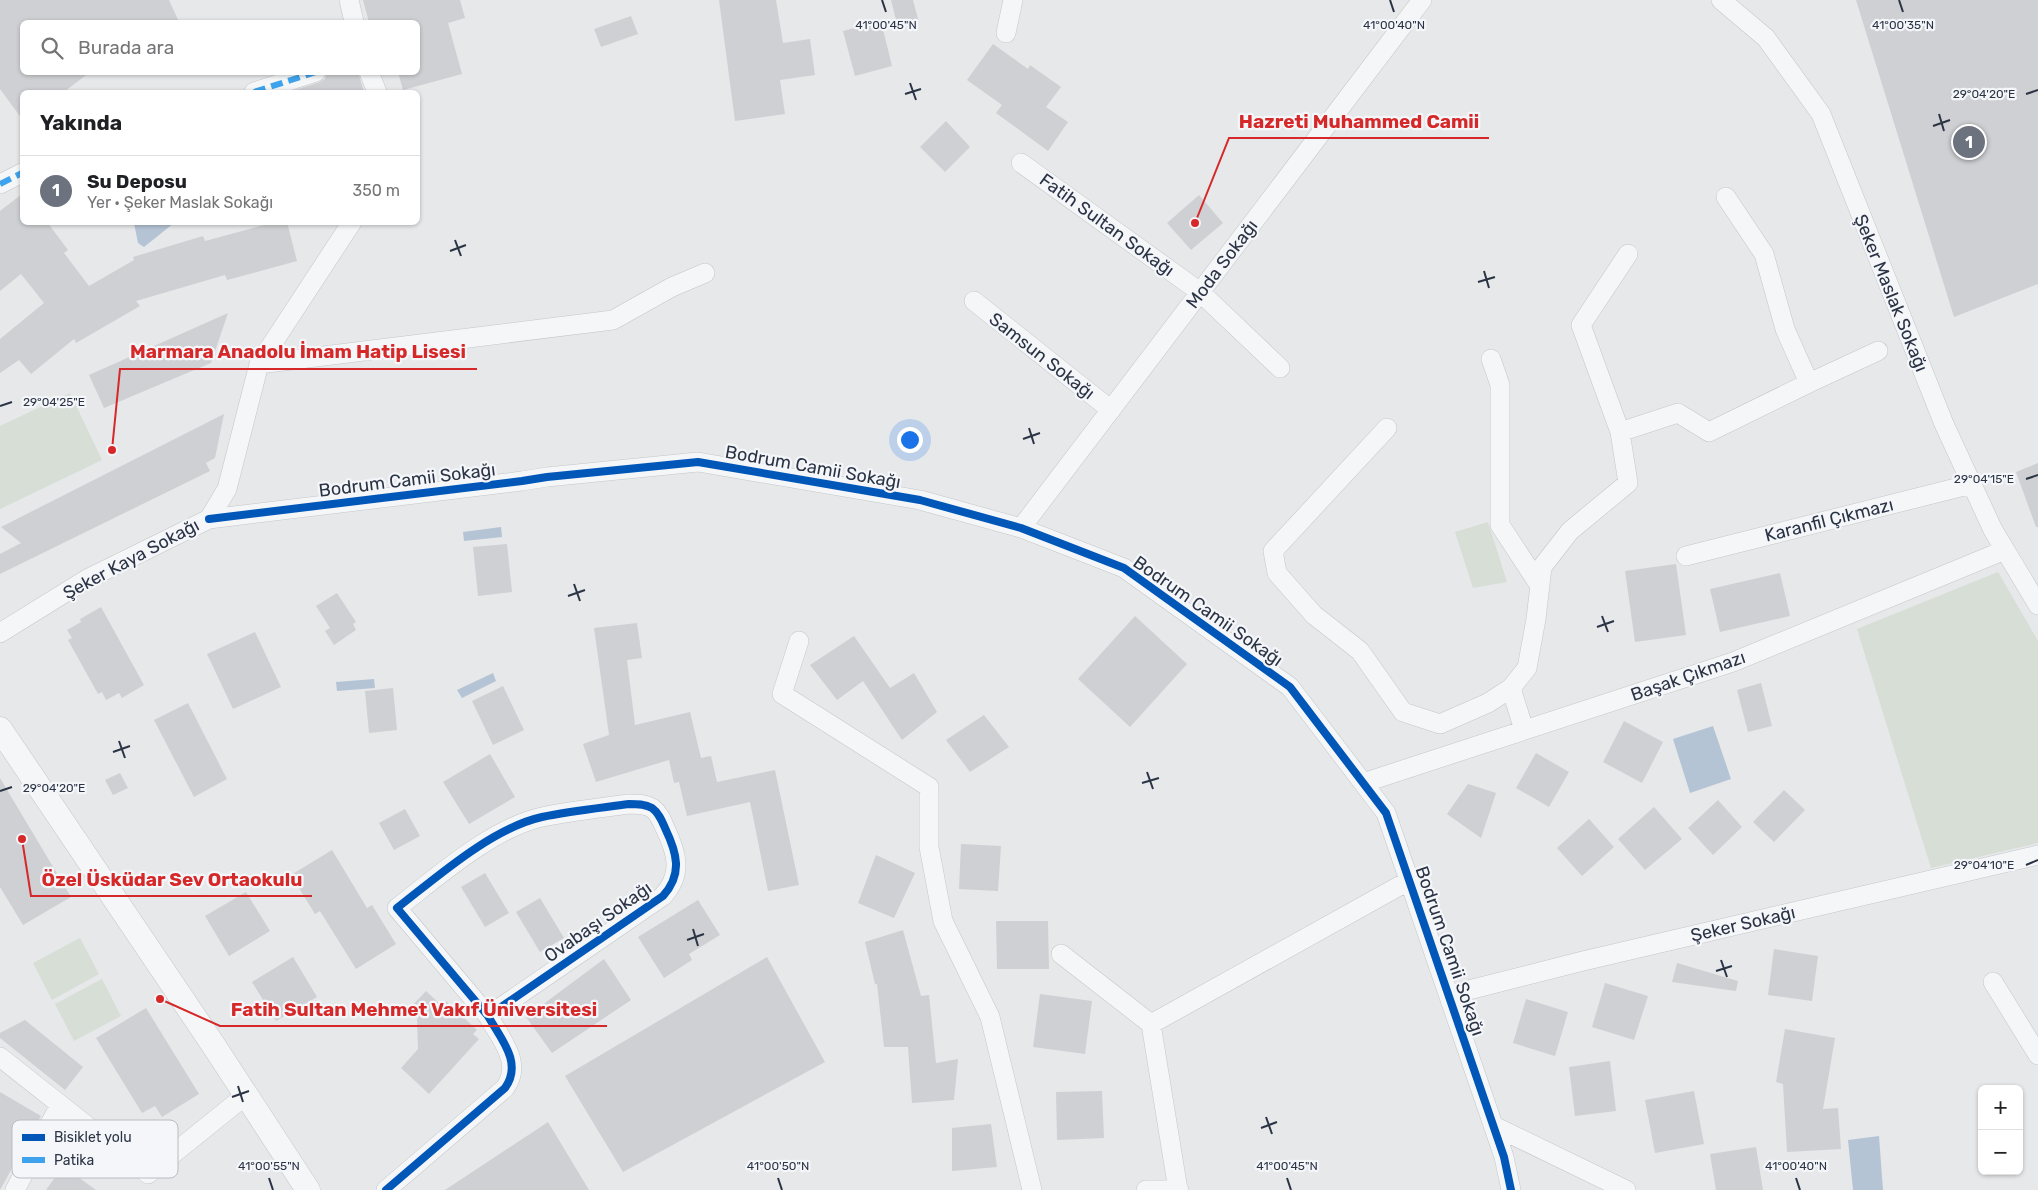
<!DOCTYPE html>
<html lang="tr">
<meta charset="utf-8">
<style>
:root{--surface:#fff;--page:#f6f6f6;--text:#202124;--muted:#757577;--line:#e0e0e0;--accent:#6c737f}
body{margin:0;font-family:Rubik,sans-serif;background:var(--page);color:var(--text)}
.controls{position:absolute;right:15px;bottom:15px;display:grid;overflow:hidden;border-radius:8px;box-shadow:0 1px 4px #0004}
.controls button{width:45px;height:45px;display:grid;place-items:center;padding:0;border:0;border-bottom:1px solid var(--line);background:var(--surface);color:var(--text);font:25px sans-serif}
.you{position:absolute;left:909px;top:439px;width:18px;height:18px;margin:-12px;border:4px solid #fff;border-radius:50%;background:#1a73e8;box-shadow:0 0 0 8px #1a73e833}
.badge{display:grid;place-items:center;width:32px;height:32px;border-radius:50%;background:var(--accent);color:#fff;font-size:16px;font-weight:700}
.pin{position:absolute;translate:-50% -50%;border:2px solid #fff;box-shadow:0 1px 5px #0006}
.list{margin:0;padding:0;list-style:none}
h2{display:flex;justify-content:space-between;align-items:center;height:65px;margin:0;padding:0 20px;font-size:21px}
h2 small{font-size:16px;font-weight:400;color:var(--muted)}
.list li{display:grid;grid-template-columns:32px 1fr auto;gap:15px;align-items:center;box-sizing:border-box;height:70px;padding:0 20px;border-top:1px solid var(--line)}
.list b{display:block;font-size:19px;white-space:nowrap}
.list p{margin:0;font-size:16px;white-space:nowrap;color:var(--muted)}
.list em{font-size:16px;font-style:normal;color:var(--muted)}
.icon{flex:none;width:28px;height:28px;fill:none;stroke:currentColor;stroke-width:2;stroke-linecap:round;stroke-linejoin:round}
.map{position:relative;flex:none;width:2038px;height:1190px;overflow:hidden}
.search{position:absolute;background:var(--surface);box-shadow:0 1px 4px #0004;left:20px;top:20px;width:400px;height:55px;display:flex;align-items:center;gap:12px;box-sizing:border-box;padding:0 18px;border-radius:8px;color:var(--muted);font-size:19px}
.panel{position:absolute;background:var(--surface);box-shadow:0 1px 4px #0004;left:20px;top:90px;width:400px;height:135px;border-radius:8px}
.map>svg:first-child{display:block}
</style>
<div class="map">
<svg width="2038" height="1190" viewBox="0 0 2038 1190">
<rect width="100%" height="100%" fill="#e6e8ea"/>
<path fill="#d6ded6" d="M 70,393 L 102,460 L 0,509 L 0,426 Z
M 1488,522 L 1507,582 L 1473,588 L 1455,532 Z
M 1998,572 L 2038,641 L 2038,843 L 1931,868 L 1857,629 Z
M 80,938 L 99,974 L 52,1000 L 33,963 Z
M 102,979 L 121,1016 L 74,1041 L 55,1004 Z"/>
<path fill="#b4c4d5" d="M 134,223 L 134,222 L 174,223 L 144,247 L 138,243 Z
M 501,527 L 502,537 L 464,541 L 463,532 Z
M 493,673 L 496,681 L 462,698 L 457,690 Z
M 374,679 L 375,688 L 337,691 L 336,682 Z
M 1713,726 L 1731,779 L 1690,793 L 1673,739 Z
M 1879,1136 L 1883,1190 L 1853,1190 L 1848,1140 Z"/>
<path fill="#ced0d3" d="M 0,0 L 169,0 L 179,22 L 22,22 L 22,72 L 90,72 L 64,92 L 22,92 L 22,119 L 0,89 Z
M 363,0 L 460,0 L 465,18 L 448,23 L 462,74 L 403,90 L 398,72 L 418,72 L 418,22 L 369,22 Z
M 719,0 L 776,0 L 783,43 L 810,39 L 815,75 L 780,80 L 785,114 L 735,121 Z
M 891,0 L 913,0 L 918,19 L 897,24 Z
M 1856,0 L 2038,0 L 2038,284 L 1954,317 Z
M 631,16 L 638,34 L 601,47 L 594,29 Z
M 881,21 L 892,66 L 855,76 L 843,31 Z
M 993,44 L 1028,69 L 1030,65 L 1061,87 L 1046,107 L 1068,122 L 1048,151 L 996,113 L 1002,105 L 967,80 Z
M 327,72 L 358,72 L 364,92 L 289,92 L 320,82 L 325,79 Z
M 946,121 L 970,147 L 945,172 L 920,147 Z
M 22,194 L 22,222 L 47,222 L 68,250 L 64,253 L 89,286 L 134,260 L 133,257 L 203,236 L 205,241 L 275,222 L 287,222 L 297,261 L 227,280 L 225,275 L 136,301 L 140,306 L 76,343 L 74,339 L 31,374 L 19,360 L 0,373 L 0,339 L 44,303 L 21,274 L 0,291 L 0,211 Z
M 1199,195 L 1223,223 L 1191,250 L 1167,223 Z
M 228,313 L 211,363 L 104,408 L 89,375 Z
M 224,414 L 215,458 L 206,463 L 210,471 L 0,574 L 0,554 L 21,543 L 1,527 Z
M 2038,463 L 2038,527 L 2036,527 L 2016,472 Z
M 507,544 L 512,592 L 478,596 L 473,547 Z
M 1676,564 L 1686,635 L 1635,642 L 1625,571 Z
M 1780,573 L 1790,616 L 1720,632 L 1710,589 Z
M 337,593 L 356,622 L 353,624 L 356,630 L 334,645 L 325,631 L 330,628 L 316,606 Z
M 101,607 L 144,685 L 122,698 L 119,693 L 106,700 L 102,692 L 98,694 L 68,640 L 72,638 L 67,630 L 81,622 L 80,619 Z
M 1135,616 L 1187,664 L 1130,727 L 1078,679 Z
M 637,623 L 642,658 L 627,660 L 635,725 L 690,712 L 701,758 L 711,756 L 717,782 L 775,770 L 799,885 L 768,891 L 750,802 L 687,816 L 679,782 L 674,783 L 669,760 L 596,782 L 583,744 L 609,735 L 594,628 Z
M 255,632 L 281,687 L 233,709 L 207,654 Z
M 854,636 L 890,688 L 914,673 L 937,712 L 902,740 L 863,681 L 837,700 L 810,665 Z
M 1761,683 L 1772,726 L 1748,732 L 1737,690 Z
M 503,686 L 524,730 L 493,745 L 472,701 Z
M 393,688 L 397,730 L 369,733 L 365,691 Z
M 188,703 L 227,779 L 194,797 L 154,720 Z
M 984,715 L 1009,747 L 970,772 L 946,740 Z
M 1624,721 L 1663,742 L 1642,783 L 1603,762 Z
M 1536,753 L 1569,772 L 1549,807 L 1516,788 Z
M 490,754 L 515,797 L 469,824 L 443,782 Z
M 120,773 L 128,788 L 113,795 L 105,780 Z
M 0,778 L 71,897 L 23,925 L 0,887 Z
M 1468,784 L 1496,793 L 1481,838 L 1447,814 Z
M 1784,790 L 1805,810 L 1774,842 L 1753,822 Z
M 1718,800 L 1742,827 L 1713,855 L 1688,828 Z
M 1654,807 L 1682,839 L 1645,870 L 1618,839 Z
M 405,809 L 420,836 L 394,850 L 379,823 Z
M 1589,819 L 1614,847 L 1582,876 L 1557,848 Z
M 961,844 L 1001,846 L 998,891 L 959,889 Z
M 332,850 L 367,908 L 372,905 L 396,944 L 356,969 L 320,911 L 315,914 L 291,875 Z
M 876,855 L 915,873 L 894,918 L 858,903 Z
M 485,873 L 509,913 L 485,927 L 461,887 Z
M 246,892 L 270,931 L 229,956 L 205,916 Z
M 540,898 L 564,938 L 540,952 L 516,912 Z
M 698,900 L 720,935 L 689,954 L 692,960 L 664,978 L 638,937 Z
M 996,921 L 1048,921 L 1049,969 L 997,969 Z
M 903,930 L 921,996 L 929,995 L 936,1063 L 958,1059 L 954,1100 L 912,1103 L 908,1047 L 884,1047 L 877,984 L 875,984 L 865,942 Z
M 1774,949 L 1818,956 L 1812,1001 L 1768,995 Z
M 293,957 L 317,997 L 276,1021 L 252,982 Z
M 767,957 L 825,1062 L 623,1172 L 565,1076 Z
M 604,959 L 631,1000 L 552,1053 L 526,1017 Z
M 1677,963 L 1738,981 L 1736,991 L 1672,982 Z
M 1605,983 L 1648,996 L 1634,1040 L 1592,1027 Z
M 426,991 L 442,1006 L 446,1001 L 477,1030 L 473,1034 L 479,1039 L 429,1094 L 401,1068 L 418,1049 L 417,1019 L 419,1017 L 410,1008 Z
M 1040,994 L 1092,1001 L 1085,1054 L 1033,1047 Z
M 1526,999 L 1568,1012 L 1555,1056 L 1513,1043 Z
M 146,1008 L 199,1094 L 162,1117 L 155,1106 L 142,1113 L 96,1038 Z
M 25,1020 L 83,1067 L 65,1090 L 0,1038 L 0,1033 Z
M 1785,1029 L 1835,1038 L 1823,1109 L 1838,1108 L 1841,1149 L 1787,1152 L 1783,1084 L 1776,1082 Z
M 1610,1061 L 1616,1111 L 1575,1116 L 1569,1067 Z
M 1102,1091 L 1104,1138 L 1057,1140 L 1056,1092 Z
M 1694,1091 L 1704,1144 L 1655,1153 L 1645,1100 Z
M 0,1092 L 41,1116 L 0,1190 Z
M 548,1122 L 589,1190 L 445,1190 Z
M 991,1124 L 997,1167 L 952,1171 L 952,1128 Z
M 1756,1147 L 1763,1190 L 1716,1190 L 1710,1154 Z
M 63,1166 L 96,1190 L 46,1190 Z"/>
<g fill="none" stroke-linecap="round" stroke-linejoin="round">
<defs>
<path id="minor" d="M 349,0 L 354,22
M 1721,0 L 1766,38 L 1821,114 L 1944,424 L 1993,530 L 2038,605
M 1006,33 L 1013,0
M 369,72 L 377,92
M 254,92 L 316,72
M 1021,163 L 1200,292 L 1280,368
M 0,184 L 22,173
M 974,301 L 1111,410
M 1491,359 L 1500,385 L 1500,525 L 1540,586
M 259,364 L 613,320 L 672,287 L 705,273
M 1809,383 L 1878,351
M 1387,428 L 1273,551 L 1277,573 L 1314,615 L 1360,651 L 1403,712 L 1440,724 L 1488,703 L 1511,688
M 1620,432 L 1581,325 L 1628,254
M 209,519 L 522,481 L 547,477 L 698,462 L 920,500 L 1021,528 L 1124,568 L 1290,687 L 1386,813 L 1504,1157 L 1511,1190
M 1021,528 L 1422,0
M 1686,556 L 1972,484
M 0,633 L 87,579 L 209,519 L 227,489 L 259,364 L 352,222
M 799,641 L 782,694 L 929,787 L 929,847 L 943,921 L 990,1017 L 1032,1190
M 1524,730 L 1511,688 L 1527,668 L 1536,619 L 1542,567 L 1570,531 L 1628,483 L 1620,432 L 1678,413 L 1709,432 L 1809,383 L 1785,329 L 1764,254 L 1726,197
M 1363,783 L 1733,662 L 2005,550
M 1061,954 L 1151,1024 L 1178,1190
M 1993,982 L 2038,1055
M 1449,995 L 1583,961 L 2038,855
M 1151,1024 L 1410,880
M 0,1057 L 148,1174 L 246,1095
M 1494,1126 L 1626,1190
M 15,1190 L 60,1105
M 386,1190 L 505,1088 C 523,1063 501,1039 488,1016 L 663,896 C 683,874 677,853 665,828 C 662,821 659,813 652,808 C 645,804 637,804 629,804 C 600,808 570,811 542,817 C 492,828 437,877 397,908 L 488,1016
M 1146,1190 L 1179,1190"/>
<path id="tertiary" d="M 0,729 L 214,1046 L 308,1190"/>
</defs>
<use href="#minor" stroke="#c4c6c8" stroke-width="20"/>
<use href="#tertiary" stroke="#c4c6c8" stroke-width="25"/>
<use href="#minor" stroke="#f5f6f7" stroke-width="19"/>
<use href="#tertiary" stroke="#f5f6f7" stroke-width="24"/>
<path stroke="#3ea3ec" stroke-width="6" stroke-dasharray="12 6" stroke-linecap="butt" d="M 254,92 L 316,72
M 0,184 L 22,173"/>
<defs>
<path id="cycleway" d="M 209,519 L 522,481 L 547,477 L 698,462 L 920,500 L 1021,528 L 1124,568 L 1290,687 L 1386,813 L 1504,1157 L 1511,1190
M 386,1190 L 505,1088 C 523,1063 501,1039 488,1016 L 663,896 C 683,874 677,853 665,828 C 662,821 659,813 652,808 C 645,804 637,804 629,804 C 600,808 570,811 542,817 C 492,828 437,877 397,908 L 488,1016"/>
</defs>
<use href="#cycleway" stroke="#f4f6f9" stroke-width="11"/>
<use href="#cycleway" stroke="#0057b8" stroke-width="8"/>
</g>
<path fill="none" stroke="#2b3445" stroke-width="2" d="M 882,0 L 886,12M 1390,0 L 1394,12M 1899,0 L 1903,12M 910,83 L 916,100M 905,94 L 921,89M 2026,94 L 2038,90M 1939,114 L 1944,131M 1933,126 L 1950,120M 455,240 L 461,256M 450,251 L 466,245M 1484,271 L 1489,288M 1478,282 L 1495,277M 0,406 L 12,402M 1029,428 L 1034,444M 1023,439 L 1040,433M 2026,479 L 2038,475M 574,584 L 580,601M 568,596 L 585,590M 1602,616 L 1608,632M 1597,627 L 1614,621M 119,741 L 125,758M 113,752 L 130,746M 1147,772 L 1153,789M 1142,783 L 1159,778M 0,791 L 12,787M 2026,865 L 2038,860M 693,929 L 698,946M 687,940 L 704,934M 1721,960 L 1727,977M 1716,971 L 1732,966M 238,1086 L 243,1102M 232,1097 L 249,1091M 1266,1117 L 1272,1134M 1261,1128 L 1277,1122M 269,1178 L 273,1190M 778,1178 L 782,1190M 1287,1178 L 1291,1190M 1796,1178 L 1800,1190"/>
<g text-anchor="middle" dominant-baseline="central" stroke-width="4.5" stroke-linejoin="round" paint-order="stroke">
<g font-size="18" fill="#2b3445" stroke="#f4f6f9">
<text transform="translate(1107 225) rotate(36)">Fatih Sultan Sokağı</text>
<text transform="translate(1222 264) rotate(-53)">Moda Sokağı</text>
<text transform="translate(1891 293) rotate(68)">Şeker Maslak Sokağı</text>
<text transform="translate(1042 356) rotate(38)">Samsun Sokağı</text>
<text transform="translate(813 467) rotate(10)">Bodrum Camii Sokağı</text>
<text transform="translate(407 480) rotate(-7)">Bodrum Camii Sokağı</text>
<text transform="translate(1829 520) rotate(-14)">Karanfil Çıkmazı</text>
<text transform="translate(131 559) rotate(-28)">Şeker Kaya Sokağı</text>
<text transform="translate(1208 611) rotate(35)">Bodrum Camii Sokağı</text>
<text transform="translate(1688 676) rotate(-19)">Başak Çıkmazı</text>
<text transform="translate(598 922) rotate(-35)">Ovabaşı Sokağı</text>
<text transform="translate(1743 924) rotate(-13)">Şeker Sokağı</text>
<text transform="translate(1450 951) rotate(71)">Bodrum Camii Sokağı</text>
</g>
</g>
<rect x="12" y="1120" width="166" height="58" rx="8" fill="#f4f6f9" stroke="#b8bcc3" stroke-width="1"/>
<rect x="22" y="1134" width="23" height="7" fill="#0057b8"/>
<rect x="22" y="1157" width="23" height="6" fill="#3ea3ec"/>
<g font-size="14" fill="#2b3445">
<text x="54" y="1142">Bisiklet yolu</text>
<text x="54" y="1165">Patika</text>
</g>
<g font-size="12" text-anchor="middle" fill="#2b3445" stroke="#f4f6f9" stroke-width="4.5" stroke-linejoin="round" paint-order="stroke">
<text x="1903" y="29">41°00'35"N</text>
<text x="886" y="29">41°00'45"N</text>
<text x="1394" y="29">41°00'40"N</text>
<text x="1984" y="98">29°04'20"E</text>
<text x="54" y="406">29°04'25"E</text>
<text x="1984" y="483">29°04'15"E</text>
<text x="54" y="792">29°04'20"E</text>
<text x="1984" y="869">29°04'10"E</text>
<text x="269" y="1170">41°00'55"N</text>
<text x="778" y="1170">41°00'50"N</text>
<text x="1287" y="1170">41°00'45"N</text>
<text x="1796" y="1170">41°00'40"N</text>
</g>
<path fill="none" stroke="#d62828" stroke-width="2" d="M1195 223L1229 138H1489M112 450L120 369H477M22 839L31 896H312M160 999L220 1026H607"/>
<g fill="#d62828" stroke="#f4f6f9" stroke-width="2">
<circle cx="1195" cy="223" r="5"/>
<circle cx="112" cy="450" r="5"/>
<circle cx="22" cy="839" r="5"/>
<circle cx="160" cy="999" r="5"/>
</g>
<g font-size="19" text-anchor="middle" font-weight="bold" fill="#d62828" stroke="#f4f6f9" stroke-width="4.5" stroke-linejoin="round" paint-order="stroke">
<text x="1359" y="128">Hazreti Muhammed Camii</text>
<text x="298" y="358">Marmara Anadolu İmam Hatip Lisesi</text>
<text x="172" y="886">Özel Üsküdar Sev Ortaokulu</text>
<text x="414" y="1016">Fatih Sultan Mehmet Vakıf Üniversitesi</text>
</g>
</svg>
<div class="controls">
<button>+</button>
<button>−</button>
</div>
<div class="you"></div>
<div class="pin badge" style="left:1969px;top:142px">1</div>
<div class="search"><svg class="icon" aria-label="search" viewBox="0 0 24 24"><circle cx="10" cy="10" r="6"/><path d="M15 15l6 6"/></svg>Burada ara</div>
<section class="panel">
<h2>Yakında<small></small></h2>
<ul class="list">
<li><span class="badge">1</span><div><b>Su Deposu</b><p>Yer · Şeker Maslak Sokağı</p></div><em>350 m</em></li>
</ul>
</section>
</div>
